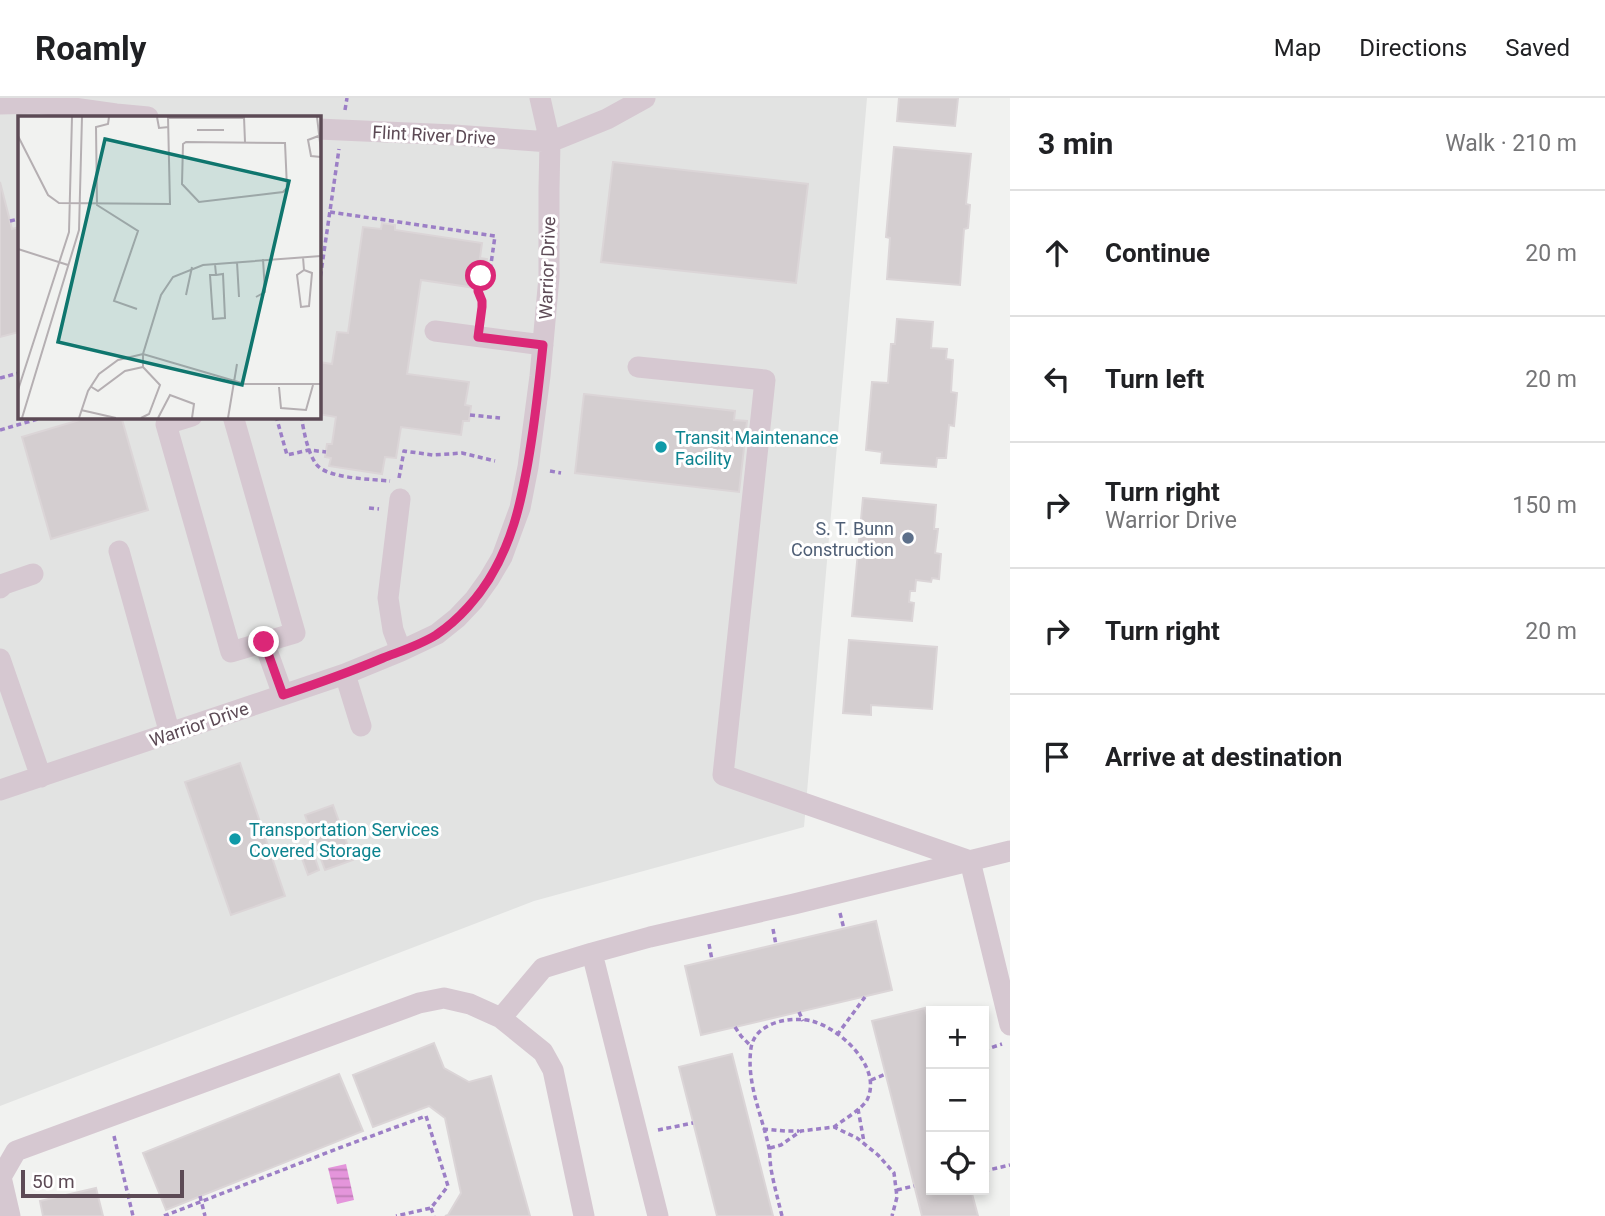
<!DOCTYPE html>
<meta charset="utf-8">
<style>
:root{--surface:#fff;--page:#f6f6f6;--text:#202124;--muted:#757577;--line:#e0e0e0}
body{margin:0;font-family:Roboto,sans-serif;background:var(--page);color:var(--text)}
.controls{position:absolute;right:21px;bottom:21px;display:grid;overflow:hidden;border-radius:0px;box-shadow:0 4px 10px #0003}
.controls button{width:63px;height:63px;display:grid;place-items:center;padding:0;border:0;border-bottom:2px solid var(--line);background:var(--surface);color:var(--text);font:35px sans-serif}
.scale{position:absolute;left:21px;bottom:18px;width:163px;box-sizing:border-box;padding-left:7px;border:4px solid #5c4a55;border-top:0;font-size:19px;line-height:24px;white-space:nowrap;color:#5c4a55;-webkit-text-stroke:5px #fff;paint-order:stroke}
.stop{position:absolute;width:21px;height:21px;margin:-16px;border:5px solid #db2777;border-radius:50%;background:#fff}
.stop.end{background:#db2777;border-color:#fff;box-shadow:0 2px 7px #0008}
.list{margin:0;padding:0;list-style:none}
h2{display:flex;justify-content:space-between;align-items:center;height:91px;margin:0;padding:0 28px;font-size:30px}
h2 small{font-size:23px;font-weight:400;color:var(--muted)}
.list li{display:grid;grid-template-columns:46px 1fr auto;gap:21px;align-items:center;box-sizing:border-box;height:126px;padding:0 28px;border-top:2px solid var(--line)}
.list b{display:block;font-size:26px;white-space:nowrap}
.list p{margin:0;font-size:23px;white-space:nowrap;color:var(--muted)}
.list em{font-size:23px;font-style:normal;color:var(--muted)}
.icon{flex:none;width:38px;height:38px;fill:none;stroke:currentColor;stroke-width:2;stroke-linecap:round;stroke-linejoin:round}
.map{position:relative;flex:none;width:1010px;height:1118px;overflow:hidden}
header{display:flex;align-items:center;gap:42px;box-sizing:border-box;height:98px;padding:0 35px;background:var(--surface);border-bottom:2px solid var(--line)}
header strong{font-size:33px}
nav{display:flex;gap:38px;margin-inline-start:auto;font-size:24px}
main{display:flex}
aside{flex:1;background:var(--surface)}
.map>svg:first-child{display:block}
</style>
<header>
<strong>Roamly</strong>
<nav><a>Map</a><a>Directions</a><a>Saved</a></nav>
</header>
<main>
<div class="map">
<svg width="1010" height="1118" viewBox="0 0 1010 1118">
<defs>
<pattern id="water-rules" width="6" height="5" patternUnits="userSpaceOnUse" patternTransform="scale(1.75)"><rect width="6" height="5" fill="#e495db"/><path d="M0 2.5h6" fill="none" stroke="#bc7cb4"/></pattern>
</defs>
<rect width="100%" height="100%" fill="#f1f2f0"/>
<path fill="#e2e3e2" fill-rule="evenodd" d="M 0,0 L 867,0 L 804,729 L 534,803 L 0,1008 ZM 19,19 L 318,19 L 318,318 L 19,318 Z"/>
<path fill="url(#water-rules)" d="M 346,1066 L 354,1102 L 337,1106 L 328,1070 Z"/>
<path fill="#d4ced0" stroke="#dbd5d7" stroke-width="2" d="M 899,0 L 958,0 L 955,28 L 897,23 Z
M 894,49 L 971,56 L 966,106 L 970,107 L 968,130 L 964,131 L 960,187 L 887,181 L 890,140 L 886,139 Z
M 613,64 L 808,86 L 796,185 L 601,164 Z
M 0,84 L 12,131 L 19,129 L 19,234 L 0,239 Z
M 382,125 L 395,127 L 395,132 L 482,145 L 480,160 L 487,161 L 484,175 L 479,175 L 476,190 L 421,182 L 407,276 L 469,284 L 465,307 L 471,308 L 469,323 L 463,323 L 461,337 L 401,329 L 396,360 L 385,359 L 382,376 L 329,368 L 331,360 L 325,359 L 327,346 L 332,346 L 336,319 L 318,316 L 319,264 L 332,266 L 337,234 L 348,235 L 363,129 L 381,131 Z
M 897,221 L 933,224 L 931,250 L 947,251 L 946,261 L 953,262 L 951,294 L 957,295 L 954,328 L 949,327 L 946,360 L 937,360 L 936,369 L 881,365 L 882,354 L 866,352 L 872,284 L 888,285 L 891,246 L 895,246 Z
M 584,296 L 735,313 L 734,322 L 747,323 L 739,394 L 575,375 Z
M 93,318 L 121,318 L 148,412 L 51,441 L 22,339 Z
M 863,400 L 936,407 L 934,431 L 938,431 L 935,455 L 941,456 L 939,481 L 932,480 L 931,484 L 916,482 L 915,493 L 910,493 L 909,504 L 914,505 L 912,523 L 852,518 Z
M 849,542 L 937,549 L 932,611 L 871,607 L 871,617 L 843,615 Z
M 240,665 L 285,798 L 231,817 L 185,684 Z
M 333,707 L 353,762 L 325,772 L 305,717 Z
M 312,751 L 319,772 L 308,777 L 300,755 Z
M 876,823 L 892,892 L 701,937 L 685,868 Z
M 925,910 L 931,933 L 931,1092 L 971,1092 L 978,1118 L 922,1118 L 872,923 Z
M 434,945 L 444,970 L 469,984 L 491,978 L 530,1118 L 445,1118 L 448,1117 L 461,1095 L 445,1020 L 429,1008 L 373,1029 L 353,977 Z
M 732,956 L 773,1118 L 717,1118 L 679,969 Z
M 339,976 L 363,1033 L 166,1112 L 143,1055 Z
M 96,1090 L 103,1118 L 43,1118 L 40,1103 Z"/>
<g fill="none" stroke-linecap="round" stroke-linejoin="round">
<path stroke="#9c7fc6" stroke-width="3.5" stroke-dasharray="5 3.5" stroke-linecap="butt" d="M 345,12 L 347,0
M 330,114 L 495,138 L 489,180 L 480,179 C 478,194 483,204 481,219
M 10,123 L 19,121
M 318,195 L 339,51
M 0,280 L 19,275
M 470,317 L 500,320
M 276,318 L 287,357 L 309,352 L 326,354
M 301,318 C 304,333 307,353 316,366 C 327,381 372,381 390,383
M 0,332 L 48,318
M 550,373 L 561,375
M 399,380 L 404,353 L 433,357 L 462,355 L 495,363
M 369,410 L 379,411
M 840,815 L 844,831
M 773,831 L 776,847
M 709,846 L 712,862
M 799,914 L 803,923
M 735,929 L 741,938 L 751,948
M 837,937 L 865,899
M 984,952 L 1002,946
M 871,982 L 886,976
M 858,1011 L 864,1044
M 763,1031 L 785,1033 L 799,1033
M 658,1032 L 693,1025
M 114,1038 L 133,1118
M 770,1050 L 781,1047 L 801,1033 L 834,1029 L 857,1040 L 878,1057 L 894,1075 L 897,1099 L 892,1118
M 984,1073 L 1010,1067
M 897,1092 L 914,1088
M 200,1098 L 205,1118
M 431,1110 L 434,1118
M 164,1118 L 339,1050 L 426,1018 L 448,1088 L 431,1110 L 396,1118
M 782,1118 C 778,1102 774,1087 771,1071 C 770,1064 770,1057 769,1050 C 762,1017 746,985 751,950 C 755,924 791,918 812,923 C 841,931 883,970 867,1002 C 862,1011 843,1022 834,1029"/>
<path stroke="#d6c8d1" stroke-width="21" d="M 0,6 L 39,5 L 116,16 L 148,19
M 318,31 L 454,37 L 550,44 L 607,21 L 645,0
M 435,233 L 543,247
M 638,269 L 765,282 L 723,677 L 970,763 L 1010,927
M 192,318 L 166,326 L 231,554 L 295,535 L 233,318
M 400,401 L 388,500 L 393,532 L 401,553
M 119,453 L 170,636
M 0,490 L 4,486 L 33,476
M 264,544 L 283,597
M 0,561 L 41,679
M 345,576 L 361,628
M 0,692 L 283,597 L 345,576 L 401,553 L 437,536 L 457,520 L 474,502 L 489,481 L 502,459 L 520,410 L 528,369 L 540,278 L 549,179 L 549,91 L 550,44 L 540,0
M 501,920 L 543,870 L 592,855
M 10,1118 L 1,1079 L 16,1053 L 419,905 L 444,900 L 470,906 L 501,920 L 543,954 L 553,972 L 584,1118
M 658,1118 L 592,855 L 650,839 L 794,806 L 1010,753"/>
</g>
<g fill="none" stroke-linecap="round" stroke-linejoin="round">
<path stroke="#db2777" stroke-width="9" d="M 264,544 L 283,597 C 316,586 350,574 383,560 C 401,553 420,547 436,537 C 448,529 459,519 468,509 C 513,460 524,395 533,332 C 537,304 540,276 543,247 L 478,239 L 482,209 L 482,203 L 478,193 L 481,178"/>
</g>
<g fill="#0f9aa8" stroke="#fff" stroke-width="2.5">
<circle cx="661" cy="349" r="7"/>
<circle cx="235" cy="741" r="7"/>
</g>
<circle fill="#5c6f8a" stroke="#fff" stroke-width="2.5" cx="908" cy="440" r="7"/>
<g text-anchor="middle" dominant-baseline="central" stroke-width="6" stroke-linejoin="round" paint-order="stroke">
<g font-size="18" fill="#5c4a55" stroke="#fff">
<text transform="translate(434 37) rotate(3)">Flint River Drive</text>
<text transform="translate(547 170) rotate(-88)">Warrior Drive</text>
<text transform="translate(199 626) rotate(-19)">Warrior Drive</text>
</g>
<g font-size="18" fill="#0d838f" stroke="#fff" text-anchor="start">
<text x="675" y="339">Transit Maintenance<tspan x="675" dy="21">Facility</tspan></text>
<text x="249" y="731">Transportation Services<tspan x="249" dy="21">Covered Storage</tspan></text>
</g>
<g font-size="18" fill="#4e5e75" stroke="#fff" text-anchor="end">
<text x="894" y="430">S. T. Bunn<tspan x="894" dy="21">Construction</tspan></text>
</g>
</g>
<g transform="translate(18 18)">
<rect width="303" height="303" fill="#f1f2f0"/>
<path fill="none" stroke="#b5afb2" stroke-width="2" d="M 91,1 L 90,8 L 78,11 L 79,89 L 120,115 L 96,185 L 119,193M 139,1 L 141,12 L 151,11M 226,1 L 227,26M 299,1 L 303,35M 151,2 L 226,2M 179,14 L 206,14M 303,19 L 290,24 L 293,40 L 303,41M 0,20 L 30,79 L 41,87 L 152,88 L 150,1M 168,26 L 267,27 L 269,72 L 265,76 L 181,86 L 164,68 L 165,28 ZM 0,133 L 50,149M 285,141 L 286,154 L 279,159 L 283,191 L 291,190 L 294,157 L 286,154M 219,146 L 221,181M 197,148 L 198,159 L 192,159 L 195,203 L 207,202 L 205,158 L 198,159M 168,179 L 174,151M 238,181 L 247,176 L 245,143M 72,270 L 80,275 L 107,255 L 125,251M 261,271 L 263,292 L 288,294 L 295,269M 0,274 L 51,116 L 54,1M 63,294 L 98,302M 4,302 L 61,114 L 64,1M 61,302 L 70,275 L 81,258 L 100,244 L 125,238 L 227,268 L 303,268M 123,302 L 131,298 L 142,269 L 125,251 L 125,238 L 143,179 L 155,161 L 185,149 L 303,140M 140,302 L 152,279 L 176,288 L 174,302M 210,302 L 219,248"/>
<path fill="#0f766e" fill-opacity="0.15" stroke="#0f766e" stroke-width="3.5" d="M 87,23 L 271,65 L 224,269 L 40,226 Z"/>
<rect width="303" height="303" fill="none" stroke="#5c4a55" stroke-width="3.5"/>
</g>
</svg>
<div class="controls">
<button>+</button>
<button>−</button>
<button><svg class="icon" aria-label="locate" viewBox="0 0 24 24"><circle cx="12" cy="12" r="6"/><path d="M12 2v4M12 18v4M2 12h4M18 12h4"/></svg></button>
</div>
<div class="scale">50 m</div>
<div class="stop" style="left:481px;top:178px"></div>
<div class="stop end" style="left:264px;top:544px"></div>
</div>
<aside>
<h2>3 min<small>Walk · 210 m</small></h2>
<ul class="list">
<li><svg class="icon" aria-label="ahead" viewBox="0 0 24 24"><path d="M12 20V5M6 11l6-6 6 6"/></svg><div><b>Continue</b></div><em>20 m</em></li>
<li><svg class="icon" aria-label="left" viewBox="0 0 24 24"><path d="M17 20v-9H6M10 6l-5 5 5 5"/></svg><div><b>Turn left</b></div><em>20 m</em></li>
<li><svg class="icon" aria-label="right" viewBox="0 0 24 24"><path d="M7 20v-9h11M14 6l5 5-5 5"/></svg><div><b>Turn right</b><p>Warrior Drive</p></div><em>150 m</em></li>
<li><svg class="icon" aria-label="right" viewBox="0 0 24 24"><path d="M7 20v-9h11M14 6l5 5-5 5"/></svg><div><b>Turn right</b></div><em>20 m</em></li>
<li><svg class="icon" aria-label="arrive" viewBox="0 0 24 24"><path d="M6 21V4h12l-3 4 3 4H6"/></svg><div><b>Arrive at destination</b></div></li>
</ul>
</aside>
</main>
